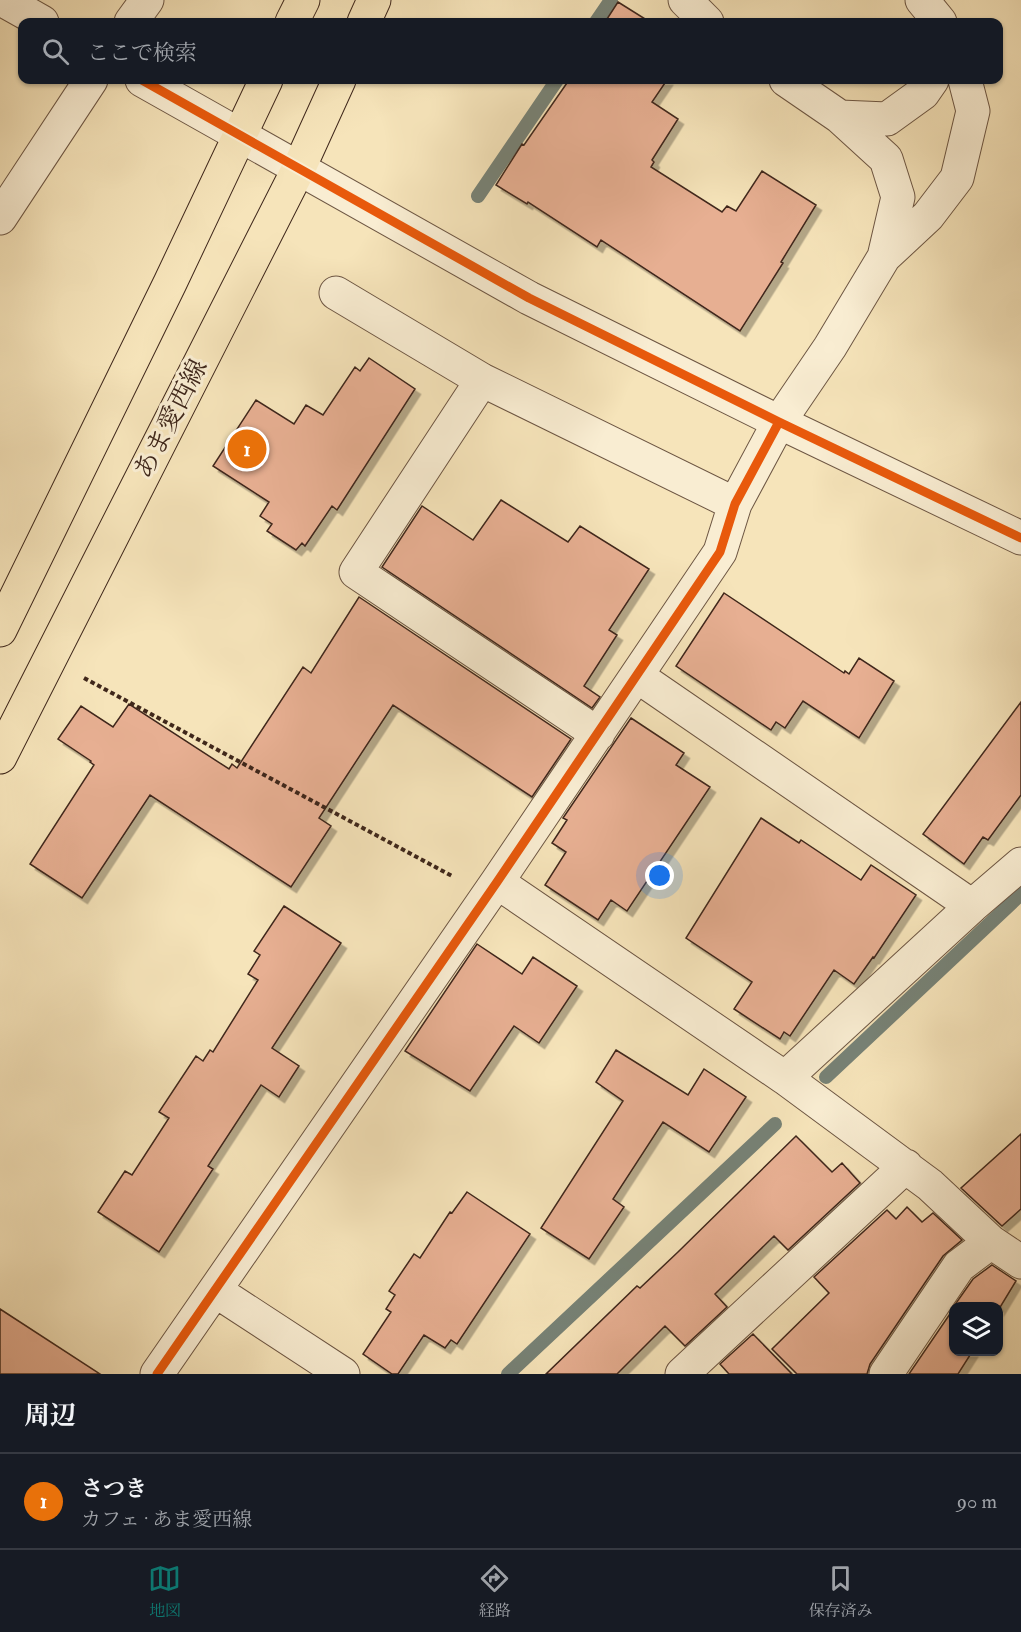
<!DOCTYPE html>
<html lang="ja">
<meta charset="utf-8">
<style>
:root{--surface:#171b24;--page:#20242c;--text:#f1f3f6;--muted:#9ea1a6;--line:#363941;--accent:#0f766e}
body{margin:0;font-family:"IM FELL Double Pica","Noto Serif JP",serif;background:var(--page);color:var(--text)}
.controls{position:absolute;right:18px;bottom:18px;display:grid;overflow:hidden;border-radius:12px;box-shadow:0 2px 4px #0004}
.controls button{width:54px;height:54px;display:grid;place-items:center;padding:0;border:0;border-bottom:2px solid var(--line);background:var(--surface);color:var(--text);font:30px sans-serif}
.you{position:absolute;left:660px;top:876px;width:21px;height:21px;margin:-15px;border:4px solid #fff;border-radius:50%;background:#1a73e8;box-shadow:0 0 0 9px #1a73e833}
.badge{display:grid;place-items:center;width:39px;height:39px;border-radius:50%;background:var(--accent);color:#fff;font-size:20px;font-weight:700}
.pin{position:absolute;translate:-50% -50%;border:3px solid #fff;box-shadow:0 2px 6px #0006}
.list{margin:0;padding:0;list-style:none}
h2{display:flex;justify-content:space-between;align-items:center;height:78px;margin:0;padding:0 24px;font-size:26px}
h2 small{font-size:20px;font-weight:400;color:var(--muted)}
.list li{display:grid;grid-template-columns:39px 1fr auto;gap:18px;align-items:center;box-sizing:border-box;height:96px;padding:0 24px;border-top:2px solid var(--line)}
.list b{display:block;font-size:22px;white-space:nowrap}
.list p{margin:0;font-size:20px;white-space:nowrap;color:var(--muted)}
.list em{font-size:20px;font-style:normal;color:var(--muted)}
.icon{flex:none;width:33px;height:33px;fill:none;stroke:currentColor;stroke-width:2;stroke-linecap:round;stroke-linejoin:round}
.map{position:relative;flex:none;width:1021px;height:1374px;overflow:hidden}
.search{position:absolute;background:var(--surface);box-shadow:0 2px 4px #0004;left:18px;right:18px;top:18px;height:66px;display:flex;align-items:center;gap:15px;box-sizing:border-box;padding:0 21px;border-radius:12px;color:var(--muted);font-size:22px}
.sheet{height:174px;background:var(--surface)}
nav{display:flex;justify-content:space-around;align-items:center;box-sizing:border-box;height:84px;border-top:2px solid var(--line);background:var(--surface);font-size:16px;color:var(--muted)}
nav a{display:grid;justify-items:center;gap:3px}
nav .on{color:var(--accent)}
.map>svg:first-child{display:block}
</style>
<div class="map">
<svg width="1021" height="1374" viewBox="0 0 1021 1374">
<defs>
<filter id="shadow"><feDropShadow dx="5.5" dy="5.5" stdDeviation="0" flood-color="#0004"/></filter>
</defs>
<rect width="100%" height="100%" fill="#f6e4ba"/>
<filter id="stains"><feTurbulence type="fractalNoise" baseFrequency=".00333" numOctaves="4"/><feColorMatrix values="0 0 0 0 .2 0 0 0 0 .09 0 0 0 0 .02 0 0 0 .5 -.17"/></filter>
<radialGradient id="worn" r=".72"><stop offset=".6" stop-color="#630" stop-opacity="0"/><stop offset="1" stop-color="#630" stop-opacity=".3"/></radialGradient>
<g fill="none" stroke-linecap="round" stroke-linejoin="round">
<path stroke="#778276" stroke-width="14" d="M 596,22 L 611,0
M 478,196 L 557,80
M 826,1077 L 1021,894
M 508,1374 L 775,1124"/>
</g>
<path fill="#e7af92" stroke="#3f271b" stroke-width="1.5" filter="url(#shadow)" d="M 618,2 L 650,22 L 605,22 Z
M 569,80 L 667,80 L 652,102 L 678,119 L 652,160 L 654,162 L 651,167 L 722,212 L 727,206 L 736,211 L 762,171 L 816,205 L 781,262 L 783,263 L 740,331 L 601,240 L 597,247 L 528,202 L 527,204 L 496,185 L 522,144 L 524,145 Z
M 369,358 L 415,389 L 337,510 L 332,506 L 305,546 L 302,543 L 296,550 L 267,531 L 272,524 L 260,516 L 269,502 L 213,466 L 256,400 L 294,424 L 306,405 L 323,415 L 355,367 L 360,371 Z
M 501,500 L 568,542 L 580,526 L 649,569 L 609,630 L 617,635 L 584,686 L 600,697 L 592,708 L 382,567 L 422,506 L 473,540 Z
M 724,593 L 844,673 L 845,671 L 849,674 L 859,658 L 894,681 L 859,738 L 803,701 L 785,728 L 776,722 L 771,730 L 676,666 Z
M 359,597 L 571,739 L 532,797 L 393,705 L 319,818 L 331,826 L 291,887 L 150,795 L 82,898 L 30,864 L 94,765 L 90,762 L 91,761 L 58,739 L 81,706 L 113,727 L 129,704 L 229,769 L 232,764 L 237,768 L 303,667 L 311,673 Z
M 1021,702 L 1021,795 L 988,840 L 983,837 L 964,864 L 923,834 Z
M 631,718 L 684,753 L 676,765 L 710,787 L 627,911 L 611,900 L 598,920 L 545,885 L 566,852 L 552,843 L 567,820 L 563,818 Z
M 761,818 L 799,843 L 801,840 L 861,880 L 871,865 L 916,895 L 874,958 L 873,957 L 854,984 L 834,970 L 790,1036 L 784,1032 L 780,1039 L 734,1009 L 752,982 L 686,938 Z
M 284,906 L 341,943 L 272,1048 L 299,1066 L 279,1097 L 261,1085 L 208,1166 L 213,1169 L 159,1252 L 98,1212 L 125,1171 L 132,1175 L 169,1118 L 159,1112 L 196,1056 L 203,1061 L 210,1050 L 213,1052 L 258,980 L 248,974 L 260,955 L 254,951 Z
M 477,944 L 522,974 L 533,957 L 577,986 L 539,1043 L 514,1026 L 470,1091 L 405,1051 Z
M 616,1050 L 688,1095 L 704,1069 L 746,1097 L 709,1152 L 663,1122 L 613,1199 L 624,1207 L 589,1259 L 541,1228 L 623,1101 L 596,1082 Z
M 1021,1134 L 1021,1209 L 1002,1226 L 961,1188 Z
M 796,1136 L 832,1172 L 842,1163 L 860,1183 L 788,1250 L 774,1236 L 715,1294 L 727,1307 L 685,1346 L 665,1326 L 617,1374 L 546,1374 L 637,1286 L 640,1288 L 678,1252 Z
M 467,1192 L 530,1234 L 457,1344 L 451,1340 L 445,1348 L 424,1335 L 398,1374 L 392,1374 L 363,1354 L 391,1312 L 386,1309 L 395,1295 L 389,1291 L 414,1254 L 420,1258 L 450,1212 L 452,1213 Z
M 907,1207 L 922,1222 L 933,1213 L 962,1240 L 943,1256 L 870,1364 L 867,1374 L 797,1374 L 772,1349 L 829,1293 L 814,1277 L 887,1210 L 896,1219 Z
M 992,1265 L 1016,1281 L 999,1309 L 999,1306 L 954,1306 L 973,1279 Z
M 954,1308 L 954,1352 L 972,1352 L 958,1374 L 909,1374 Z
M 0,1309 L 100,1374 L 0,1374 Z
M 753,1334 L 792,1374 L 729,1374 L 720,1364 Z"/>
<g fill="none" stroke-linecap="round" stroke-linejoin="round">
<defs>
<path id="minor" d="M 3,0 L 42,22
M 685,0 L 707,22
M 922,0 L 940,22
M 131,22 L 147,0
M 142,80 L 529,298 L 779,422 L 1021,538
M 786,80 L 840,117 L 886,159 L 898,197 L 884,257
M 840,117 L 887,119 L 923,93 L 932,80
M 0,218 L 91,80
M 336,293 L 482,380 L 735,504
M 482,380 L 356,572 L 598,734
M 637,676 L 972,906 L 1021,864
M 497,882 L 785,1078 L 930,1185 L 991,1242 L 1021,1262
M 785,1078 L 972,906
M 216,1291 L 343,1374
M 157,1374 L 497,882 L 720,552 L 735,504 L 779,422 L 830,347 L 884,257 L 928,216 L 957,178 L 973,111 L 965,80
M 682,1374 L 906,1166
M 886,1374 L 959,1266 L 991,1242"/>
<path id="major" d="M 292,22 L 303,0
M 364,22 L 374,0
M 0,630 L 170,283 L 266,80
M 0,757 L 299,168 L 339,80"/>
</defs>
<use href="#minor" stroke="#6d5643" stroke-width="35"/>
<use href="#major" stroke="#3f271b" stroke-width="35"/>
<path stroke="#3f271b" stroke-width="4" stroke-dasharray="4.5 3" stroke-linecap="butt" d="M 84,678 L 452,876"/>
<use href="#minor" stroke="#f9edd2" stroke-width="33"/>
<use href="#major" stroke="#f6e4ba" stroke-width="33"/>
<defs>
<path id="cycleway" d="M 142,80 L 529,298 L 779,422 L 1021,538
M 157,1374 L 497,882 L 720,552 L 735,504 L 779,422"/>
</defs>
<use href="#cycleway" stroke="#f9edd2" stroke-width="13"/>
<use href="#cycleway" stroke="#e8590c" stroke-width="9"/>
</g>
<g text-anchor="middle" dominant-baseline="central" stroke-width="6" stroke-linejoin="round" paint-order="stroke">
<g font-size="26" fill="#3f271b" stroke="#f9edd2">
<text transform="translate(171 419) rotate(-63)">あま愛西線</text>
</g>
</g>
<rect width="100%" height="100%" filter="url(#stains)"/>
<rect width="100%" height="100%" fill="url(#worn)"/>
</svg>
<div class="controls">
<button><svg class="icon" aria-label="layers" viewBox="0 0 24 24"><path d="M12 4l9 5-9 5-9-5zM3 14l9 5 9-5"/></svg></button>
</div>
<div class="you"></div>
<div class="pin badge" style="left:247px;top:449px;background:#e8710a">1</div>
<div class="search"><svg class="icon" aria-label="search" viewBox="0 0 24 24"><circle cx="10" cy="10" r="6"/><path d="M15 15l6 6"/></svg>ここで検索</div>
</div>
<section class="sheet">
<h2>周辺<small></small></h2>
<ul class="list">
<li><span class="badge" style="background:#e8710a">1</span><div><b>さつき</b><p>カフェ · あま愛西線</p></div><em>90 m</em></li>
</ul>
</section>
<nav>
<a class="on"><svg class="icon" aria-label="map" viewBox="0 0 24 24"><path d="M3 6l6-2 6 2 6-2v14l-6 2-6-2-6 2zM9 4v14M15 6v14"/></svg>地図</a>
<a><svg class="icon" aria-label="directions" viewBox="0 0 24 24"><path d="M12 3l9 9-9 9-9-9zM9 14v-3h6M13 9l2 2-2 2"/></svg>経路</a>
<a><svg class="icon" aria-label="saved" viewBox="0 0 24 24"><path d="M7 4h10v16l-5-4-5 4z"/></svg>保存済み</a>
</nav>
